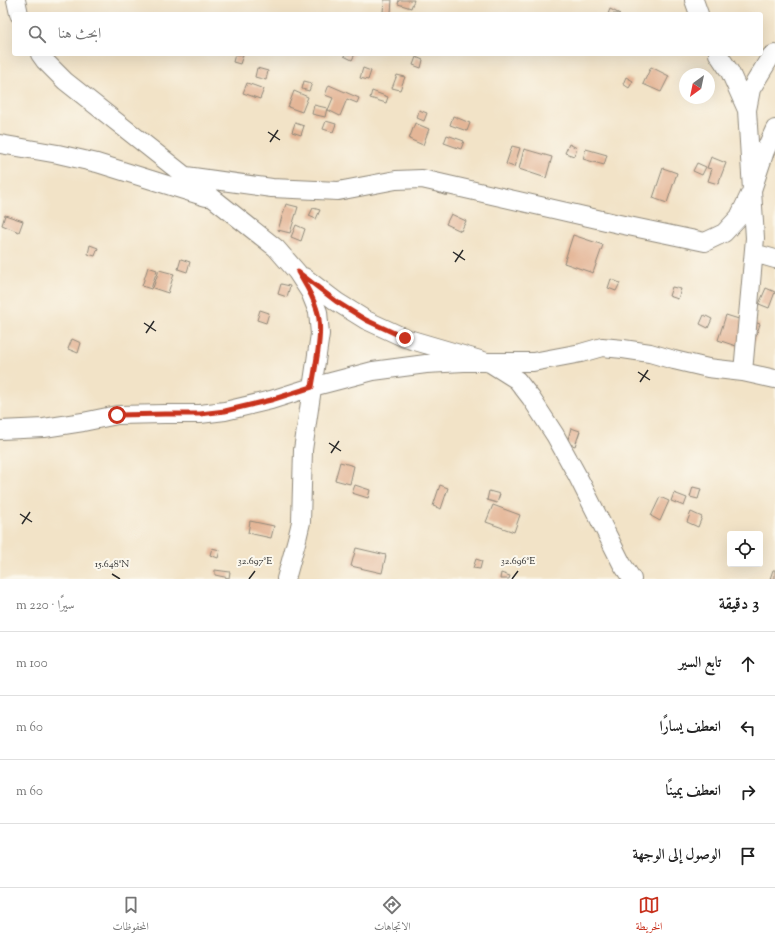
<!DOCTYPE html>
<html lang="ar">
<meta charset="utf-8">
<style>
:root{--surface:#fff;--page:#f2f2f2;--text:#222;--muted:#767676;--line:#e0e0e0;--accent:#c8321e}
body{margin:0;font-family:"Sorts Mill Goudy",Amiri,serif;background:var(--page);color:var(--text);direction:rtl}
.controls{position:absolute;right:12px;bottom:12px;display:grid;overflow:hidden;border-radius:4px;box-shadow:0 4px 16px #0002}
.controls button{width:36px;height:36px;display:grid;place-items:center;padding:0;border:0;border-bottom:1px solid var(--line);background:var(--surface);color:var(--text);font:20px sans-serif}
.compass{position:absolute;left:679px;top:68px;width:36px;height:36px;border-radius:50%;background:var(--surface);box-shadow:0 4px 16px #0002;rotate:213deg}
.stop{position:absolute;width:12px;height:12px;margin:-9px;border:3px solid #c8321e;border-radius:50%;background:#fff}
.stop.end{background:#c8321e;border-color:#fff;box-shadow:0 1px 4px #0008}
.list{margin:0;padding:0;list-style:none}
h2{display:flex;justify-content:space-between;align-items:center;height:52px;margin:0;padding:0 16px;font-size:17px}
h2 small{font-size:13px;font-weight:400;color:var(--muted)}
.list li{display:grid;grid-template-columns:26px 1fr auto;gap:12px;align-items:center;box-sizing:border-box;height:64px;padding:0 16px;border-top:1px solid var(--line)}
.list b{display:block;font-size:15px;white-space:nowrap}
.list em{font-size:13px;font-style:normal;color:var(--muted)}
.icon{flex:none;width:22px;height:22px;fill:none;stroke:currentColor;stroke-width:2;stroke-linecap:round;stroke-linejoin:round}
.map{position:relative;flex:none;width:775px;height:579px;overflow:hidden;direction:ltr}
.search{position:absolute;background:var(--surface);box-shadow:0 4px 16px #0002;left:12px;right:12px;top:12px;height:44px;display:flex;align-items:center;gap:10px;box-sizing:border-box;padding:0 14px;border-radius:4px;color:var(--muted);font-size:15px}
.sheet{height:308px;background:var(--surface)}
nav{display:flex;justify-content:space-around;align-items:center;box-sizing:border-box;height:56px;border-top:1px solid var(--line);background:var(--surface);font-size:11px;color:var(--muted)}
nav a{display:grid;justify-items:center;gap:2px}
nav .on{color:var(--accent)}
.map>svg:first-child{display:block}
</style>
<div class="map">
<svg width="775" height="579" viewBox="0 0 775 579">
<rect width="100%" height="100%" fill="#fbf7ec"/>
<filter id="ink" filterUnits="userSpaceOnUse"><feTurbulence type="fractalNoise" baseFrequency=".025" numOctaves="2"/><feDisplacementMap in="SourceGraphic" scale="8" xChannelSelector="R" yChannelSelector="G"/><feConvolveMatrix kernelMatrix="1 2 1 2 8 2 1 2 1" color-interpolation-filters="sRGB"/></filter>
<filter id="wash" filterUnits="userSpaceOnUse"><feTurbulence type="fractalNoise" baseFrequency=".012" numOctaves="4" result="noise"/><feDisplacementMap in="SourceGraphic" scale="16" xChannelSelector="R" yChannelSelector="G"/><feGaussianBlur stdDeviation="0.9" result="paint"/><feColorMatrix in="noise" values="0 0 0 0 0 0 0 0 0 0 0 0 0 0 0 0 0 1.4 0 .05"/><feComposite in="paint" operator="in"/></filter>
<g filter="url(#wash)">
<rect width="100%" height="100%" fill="#f2e3c7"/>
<g id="blocks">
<path fill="#e4b697" d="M 384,0 L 392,0 L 391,13 L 383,12 Z
M 399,0 L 414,0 L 411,8 L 398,4 Z
M 610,9 L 620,14 L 608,14 Z
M 235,54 L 243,55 L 240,64 L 233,62 Z
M 345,54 L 355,54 L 352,60 L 344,56 Z
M 416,57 L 423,60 L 421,68 L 413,65 Z
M 651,67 L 669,76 L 661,92 L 643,84 Z
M 257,68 L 268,71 L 266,80 L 255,77 Z
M 363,68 L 371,71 L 368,80 L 360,78 Z
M 397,75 L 405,77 L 400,90 L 392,88 Z
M 626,77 L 633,81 L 629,88 L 623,84 Z
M 304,81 L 312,83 L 309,91 L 302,89 Z
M 247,83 L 264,89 L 260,99 L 243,93 Z
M 329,85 L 359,98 L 357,103 L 347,99 L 340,116 L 328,110 L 333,98 L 325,95 Z
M 294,91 L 308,97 L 302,112 L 288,107 Z
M 372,91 L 388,97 L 386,103 L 370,98 Z
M 314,105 L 327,108 L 325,117 L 312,114 Z
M 419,110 L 427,113 L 424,121 L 417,118 Z
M 453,116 L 470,123 L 467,131 L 450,125 Z
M 326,121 L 336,124 L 333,132 L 323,129 Z
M 295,123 L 304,126 L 301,135 L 292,132 Z
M 415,123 L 429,129 L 423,145 L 409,139 Z
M 447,135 L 464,141 L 461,149 L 444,143 Z
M 569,144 L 577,148 L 574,156 L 565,153 Z
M 512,146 L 520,148 L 514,167 L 506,164 Z
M 524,149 L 552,157 L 546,178 L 519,169 Z
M 586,149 L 607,155 L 604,165 L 583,159 Z
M 711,157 L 726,163 L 718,184 L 708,181 L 712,169 L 707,168 Z
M 697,163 L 706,167 L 702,175 L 693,171 Z
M 663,168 L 677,173 L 667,203 L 653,198 Z
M 440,187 L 450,190 L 447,196 L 438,193 Z
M 286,204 L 298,207 L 290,233 L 278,230 Z
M 313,208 L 320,210 L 316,219 L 309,216 Z
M 451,214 L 466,221 L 461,231 L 446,224 Z
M 5,215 L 23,221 L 19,232 L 2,225 Z
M 296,225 L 305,229 L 301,241 L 291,237 Z
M 573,235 L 603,245 L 593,273 L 564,263 Z
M 90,245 L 98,248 L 95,256 L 88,254 Z
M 181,259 L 190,262 L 187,272 L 178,269 Z
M 148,267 L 157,270 L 151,289 L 142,286 Z
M 159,270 L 174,274 L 168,293 L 153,288 Z
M 611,279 L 620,283 L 616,291 L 608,288 Z
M 281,284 L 290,286 L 287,297 L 278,294 Z
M 672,287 L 681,289 L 678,299 L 669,296 Z
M 766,288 L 775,292 L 769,308 L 759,304 Z
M 260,310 L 269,313 L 266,323 L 257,320 Z
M 704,315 L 712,319 L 708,328 L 700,324 Z
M 726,315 L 742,320 L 742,318 L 760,324 L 751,351 L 718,340 Z
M 72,339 L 81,343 L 78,353 L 68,349 Z
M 571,428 L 580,431 L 575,446 L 567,443 Z
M 340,462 L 354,466 L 350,484 L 335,480 Z
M 355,485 L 370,490 L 368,498 L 352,493 Z
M 440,485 L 448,488 L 441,509 L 433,506 Z
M 693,487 L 701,489 L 698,499 L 690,497 Z
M 489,491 L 500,494 L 497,503 L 487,500 Z
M 674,493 L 687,498 L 684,506 L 671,501 Z
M 660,497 L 669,501 L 660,521 L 651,516 Z
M 493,505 L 520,515 L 514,532 L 486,522 Z
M 691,512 L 702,517 L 698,527 L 687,522 Z
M 250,521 L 274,526 L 271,538 L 248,533 Z
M 212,548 L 220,550 L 218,558 L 210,555 Z
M 356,548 L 386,555 L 382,573 L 351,566 Z
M 476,559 L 482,561 L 480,569 L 473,568 Z
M 215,570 L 230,572 L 229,578 L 215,575 Z
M 773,570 L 775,570 L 775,579 L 770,579 Z
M 501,573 L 510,576 L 509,579 L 500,579 Z"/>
</g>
</g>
<g filter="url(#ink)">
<use href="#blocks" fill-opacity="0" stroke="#8e8779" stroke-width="1"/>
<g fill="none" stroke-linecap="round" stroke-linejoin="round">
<defs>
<path id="minor" d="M 16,0 L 19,14
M 694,0 L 699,14
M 40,54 L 45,61 L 65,81 L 276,248 L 297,272 L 310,292 L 318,312 L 320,334 L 303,450 L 301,522 L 297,539 L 286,579
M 718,54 L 730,72 L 747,110
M 775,54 L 771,56 L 751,89 L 747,110 L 755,238 L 743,372 L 775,379
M 0,144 L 58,154 L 97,163 L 206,197
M 186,176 L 272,188 L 338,191 L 396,180 L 422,179 L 619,224 L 705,242 L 724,233 L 739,217 L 752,190 L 765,151 L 775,129
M 754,253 L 775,259
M 304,277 L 337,302 L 366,320 L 405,338 L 490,363 L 517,380 L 531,398 L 555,435 L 577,475 L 622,564 L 632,579
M 0,430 L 44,428 L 83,422 L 117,415 L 165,414 L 200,414 L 225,411 L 271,400 L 312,387 L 373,371 L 426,364 L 464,362 L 533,362 L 581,353 L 602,347 L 623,349 L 650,353 L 674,360 L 708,368 L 743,372"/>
</defs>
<use href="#minor" stroke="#8e8779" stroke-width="20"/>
<use href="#minor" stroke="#fff" stroke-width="18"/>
</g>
</g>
<g fill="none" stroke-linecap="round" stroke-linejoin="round" filter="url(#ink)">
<path stroke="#c8321e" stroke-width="5" d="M 117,415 L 165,414 L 200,414 L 225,411 L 271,400 L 312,387 C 315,366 324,331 317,310 C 313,296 305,284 298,272 L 337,302 L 366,320 L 405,338"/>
</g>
<path fill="none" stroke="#2b2b2b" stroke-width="1.5" d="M 268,132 L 280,140M 270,142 L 278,130M 453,252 L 465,260M 455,262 L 463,250M 144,323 L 156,331M 146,333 L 154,321M 638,372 L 650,380M 640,382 L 648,370M 329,443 L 341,451M 331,453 L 339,441M 20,514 L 32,522M 22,524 L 30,512M 112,574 L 120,579M 249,579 L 255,571M 512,579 L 518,571"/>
<g font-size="10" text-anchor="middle" fill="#2b2b2b" stroke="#fbf7ec" stroke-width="4" stroke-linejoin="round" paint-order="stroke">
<text x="255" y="564">32.697°E</text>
<text x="518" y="564">32.696°E</text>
<text x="112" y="567">15.648°N</text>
</g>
</svg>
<div class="controls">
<button><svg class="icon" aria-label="locate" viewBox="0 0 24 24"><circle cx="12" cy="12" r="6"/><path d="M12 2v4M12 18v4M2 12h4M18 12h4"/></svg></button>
</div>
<svg class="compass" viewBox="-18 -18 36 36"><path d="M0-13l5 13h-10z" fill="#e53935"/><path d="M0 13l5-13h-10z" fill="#767676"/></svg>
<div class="stop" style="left:117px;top:415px"></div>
<div class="stop end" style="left:405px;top:338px"></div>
<div class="search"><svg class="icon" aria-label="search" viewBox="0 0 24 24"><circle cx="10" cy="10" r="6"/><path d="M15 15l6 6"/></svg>ابحث هنا</div>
</div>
<section class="sheet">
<h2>3 دقيقة<small>سيرًا · 220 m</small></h2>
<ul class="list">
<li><svg class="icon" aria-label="ahead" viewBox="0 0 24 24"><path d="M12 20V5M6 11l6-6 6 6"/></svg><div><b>تابع السير</b></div><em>100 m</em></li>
<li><svg class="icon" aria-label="left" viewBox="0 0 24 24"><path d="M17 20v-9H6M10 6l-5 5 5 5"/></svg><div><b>انعطف يسارًا</b></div><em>60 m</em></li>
<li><svg class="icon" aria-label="right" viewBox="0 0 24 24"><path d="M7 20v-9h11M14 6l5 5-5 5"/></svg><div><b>انعطف يمينًا</b></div><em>60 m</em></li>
<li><svg class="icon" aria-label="arrive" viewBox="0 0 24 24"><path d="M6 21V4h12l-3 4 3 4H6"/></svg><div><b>الوصول إلى الوجهة</b></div></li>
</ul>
</section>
<nav>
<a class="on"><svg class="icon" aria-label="map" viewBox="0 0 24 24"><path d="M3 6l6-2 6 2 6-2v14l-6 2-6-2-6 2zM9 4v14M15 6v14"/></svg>الخريطة</a>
<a><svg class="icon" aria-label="directions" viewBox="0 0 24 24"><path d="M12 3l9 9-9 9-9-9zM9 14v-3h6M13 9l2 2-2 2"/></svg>الاتجاهات</a>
<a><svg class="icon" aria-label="saved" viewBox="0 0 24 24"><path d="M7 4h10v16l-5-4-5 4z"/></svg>المحفوظات</a>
</nav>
